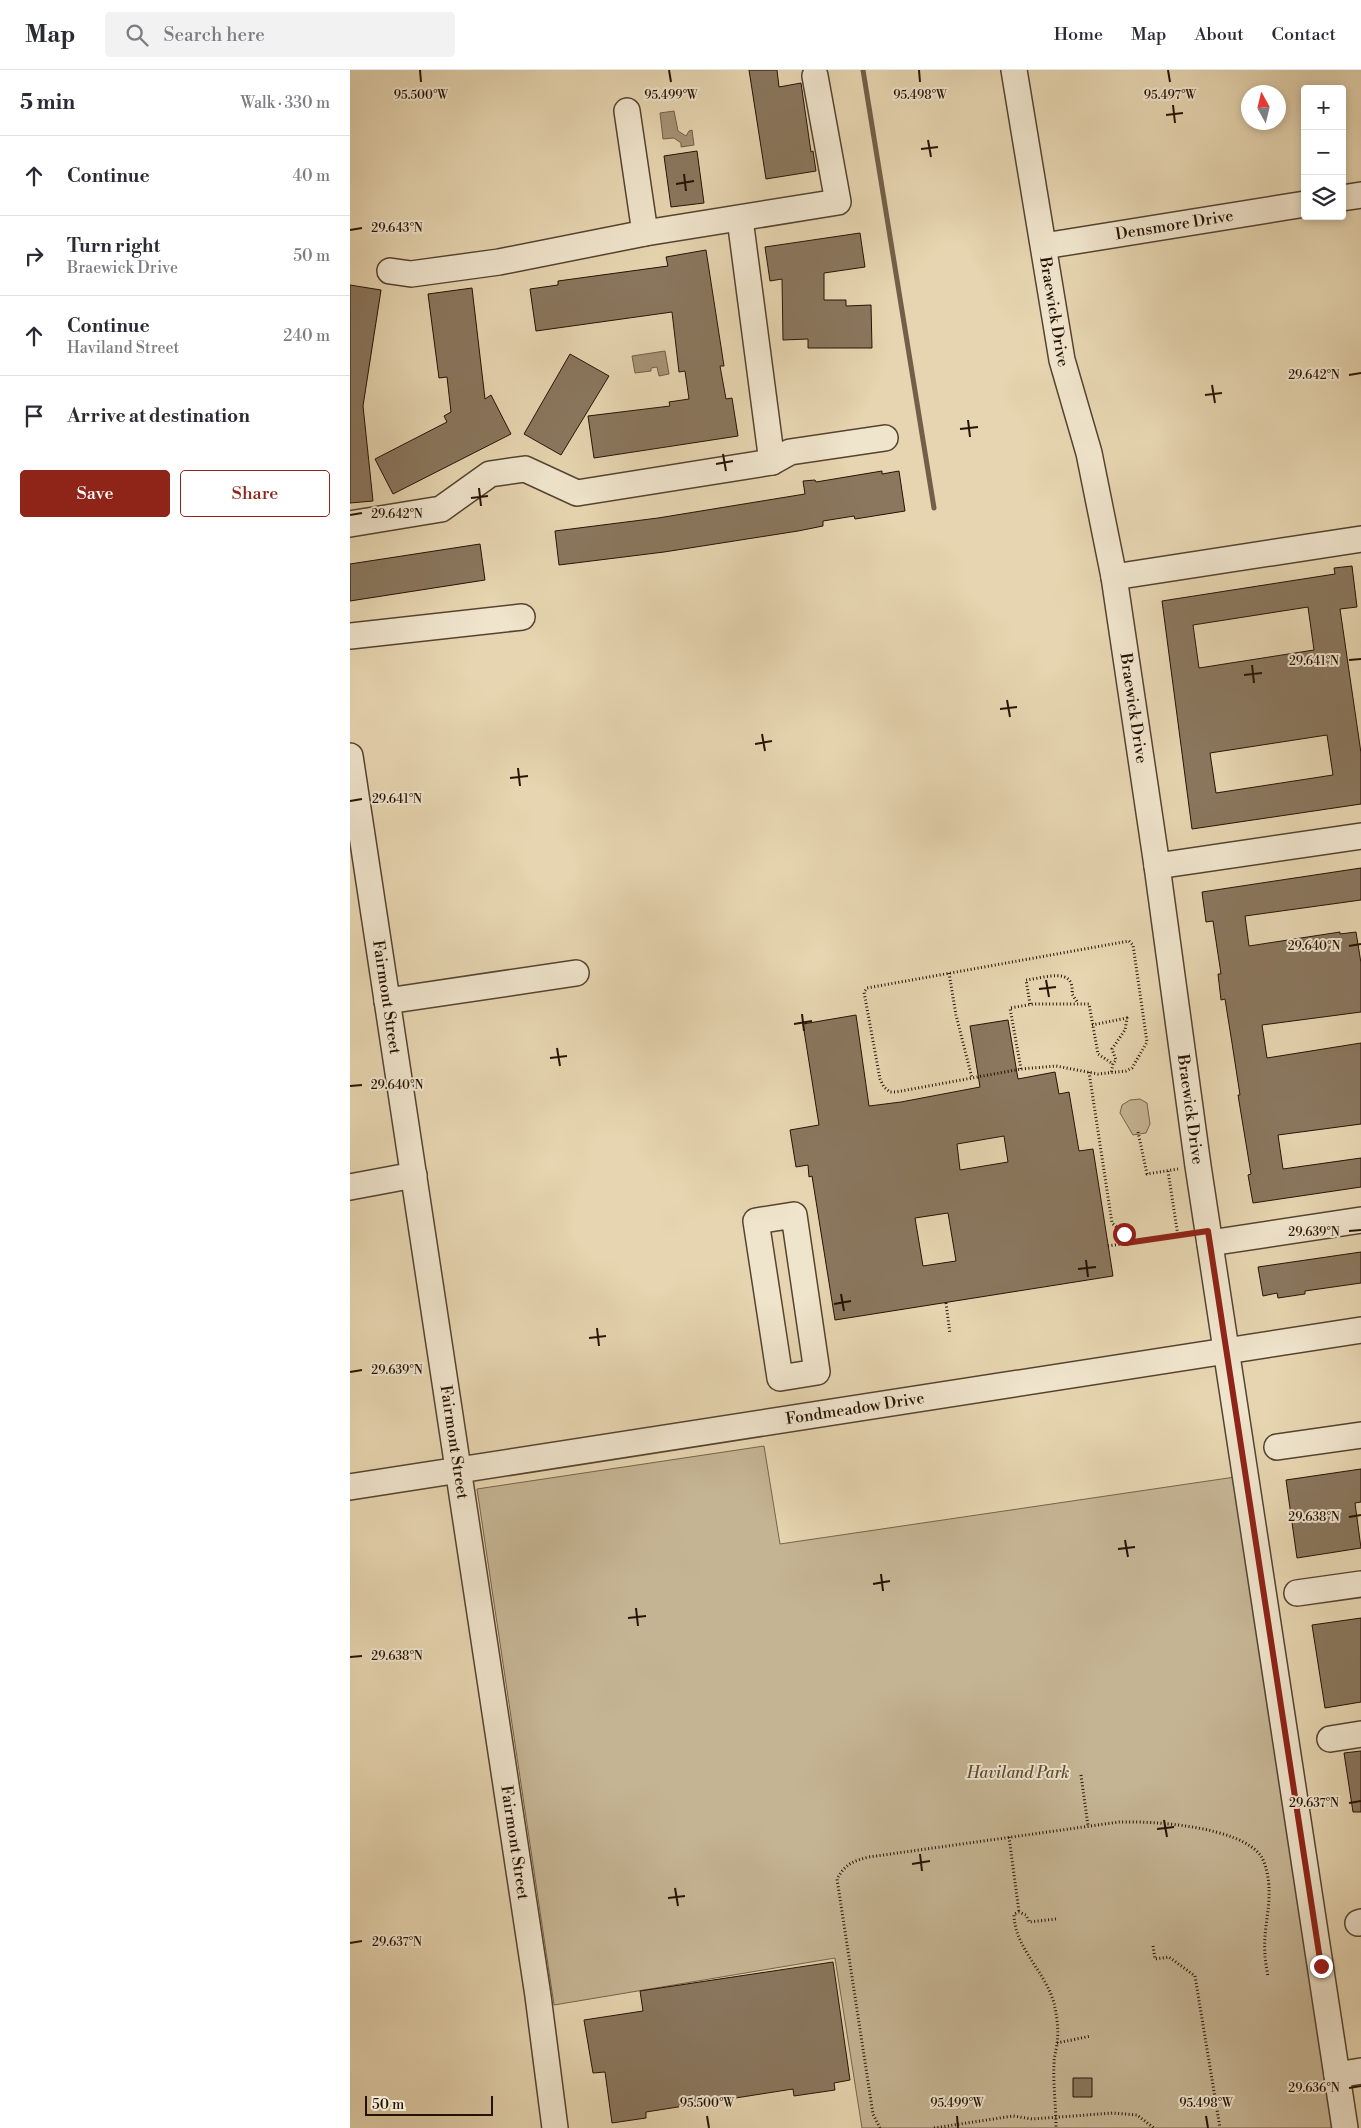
<!DOCTYPE html>
<meta charset="utf-8">
<style>
:root{--surface:#fff;--page:#f2f2f3;--text:#2b2b33;--muted:#7c7c81;--line:#e1e1e2;--accent:#8f2418}
body{margin:0;font-family:"Libre Bodoni",serif;background:var(--page);color:var(--text)}
.controls{position:absolute;right:15px;top:15px;display:grid;overflow:hidden;border-radius:5px;box-shadow:0 2px 8px #0003}
.controls button{width:45px;height:45px;display:grid;place-items:center;padding:0;border:0;border-bottom:1px solid var(--line);background:var(--surface);color:var(--text);font:25px sans-serif}
.compass{position:absolute;left:891px;top:15px;width:45px;height:45px;border-radius:50%;background:var(--surface);box-shadow:0 2px 8px #0003;rotate:352deg}
.scale{position:absolute;left:15px;bottom:12px;width:128px;box-sizing:border-box;padding-left:5px;border:2px solid #261205;border-top:0;font-size:14px;line-height:18px;white-space:nowrap;color:#261205;-webkit-text-stroke:4px #efe4cc;paint-order:stroke}
.stop{position:absolute;width:15px;height:15px;margin:-11px;border:4px solid #8f2418;border-radius:50%;background:#fff}
.stop.end{background:#8f2418;border-color:#fff;box-shadow:0 1px 5px #0008}
.list{margin:0;padding:0;list-style:none}
h2{display:flex;justify-content:space-between;align-items:center;height:65px;margin:0;padding:0 20px;font-size:21px}
h2 small{font-size:16px;font-weight:400;color:var(--muted)}
.list li{display:grid;grid-template-columns:32px 1fr auto;gap:15px;align-items:center;box-sizing:border-box;height:80px;padding:0 20px;border-top:1px solid var(--line)}
.list b{display:block;font-size:19px;white-space:nowrap}
.list p{margin:0;font-size:16px;white-space:nowrap;color:var(--muted)}
.list em{font-size:16px;font-style:normal;color:var(--muted)}
.actions{display:flex;gap:10px;padding:15px 20px}
.actions a{flex:1;padding:11px 0;border:1px solid var(--accent);border-radius:5px;text-align:center;font-size:18px;color:var(--accent)}
.actions .main{background:var(--accent);color:#fff}
.icon{flex:none;width:28px;height:28px;fill:none;stroke:currentColor;stroke-width:2;stroke-linecap:round;stroke-linejoin:round}
.map{position:relative;flex:none;width:1011px;height:2058px;overflow:hidden}
header{display:flex;align-items:center;gap:30px;box-sizing:border-box;height:70px;padding:0 25px;background:var(--surface);border-bottom:1px solid var(--line)}
header strong{font-size:24px}
nav{display:flex;gap:28px;margin-inline-start:auto;font-size:18px}
.search{width:350px;height:45px;background:var(--page);display:flex;align-items:center;gap:12px;box-sizing:border-box;padding:0 18px;border-radius:5px;color:var(--muted);font-size:19px}
main{display:flex}
aside{flex:1;background:var(--surface)}
.map>svg:first-child{display:block}
</style>
<header>
<strong>Map</strong>
<div class="search"><svg class="icon" aria-label="search" viewBox="0 0 24 24"><circle cx="10" cy="10" r="6"/><path d="M15 15l6 6"/></svg>Search here</div>
<nav><a>Home</a><a>Map</a><a>About</a><a>Contact</a></nav>
</header>
<main>
<aside>
<h2>5 min<small>Walk · 330 m</small></h2>
<ul class="list">
<li><svg class="icon" aria-label="ahead" viewBox="0 0 24 24"><path d="M12 20V5M6 11l6-6 6 6"/></svg><div><b>Continue</b></div><em>40 m</em></li>
<li><svg class="icon" aria-label="right" viewBox="0 0 24 24"><path d="M7 20v-9h11M14 6l5 5-5 5"/></svg><div><b>Turn right</b><p>Braewick Drive</p></div><em>50 m</em></li>
<li><svg class="icon" aria-label="ahead" viewBox="0 0 24 24"><path d="M12 20V5M6 11l6-6 6 6"/></svg><div><b>Continue</b><p>Haviland Street</p></div><em>240 m</em></li>
<li><svg class="icon" aria-label="arrive" viewBox="0 0 24 24"><path d="M6 21V4h12l-3 4 3 4H6"/></svg><div><b>Arrive at destination</b></div></li>
</ul>
<div class="actions"><a class="main">Save</a><a>Share</a></div>
</aside>
<div class="map">
<svg width="1011" height="2058" viewBox="0 0 1011 2058">
<rect width="100%" height="100%" fill="#e6d5b0"/>
<filter id="stains"><feTurbulence type="fractalNoise" baseFrequency=".004" numOctaves="4"/><feColorMatrix values="0 0 0 0 .2 0 0 0 0 .09 0 0 0 0 .02 0 0 0 .5 -.17"/></filter>
<radialGradient id="worn" r=".72"><stop offset=".6" stop-color="#630" stop-opacity="0"/><stop offset="1" stop-color="#630" stop-opacity=".3"/></radialGradient>
<path fill="#c5b493" stroke="#76634c" d="M 790,1029 L 797,1033 L 800,1054 L 796,1063 L 783,1065 L 770,1043 L 772,1035 L 780,1030 Z
M 414,1376 L 430,1474 L 885,1407 L 986,2058 L 512,2058 L 485,1888 L 204,1935 L 127,1419 Z"/>
<path fill="#a59376" stroke="#725f49" d="M 324,41 L 328,61 L 336,66 L 339,61 L 342,60 L 344,75 L 331,77 L 331,73 L 324,68 L 313,69 L 310,43 Z
M 315,281 L 319,304 L 309,306 L 307,297 L 301,298 L 301,301 L 285,303 L 282,286 Z"/>
<g fill="none" stroke-linecap="round" stroke-linejoin="round">
<path stroke="#725f49" stroke-width="5" d="M 513,0 L 584,438"/>
</g>
<path fill="#8a775e" stroke="#261205" fill-rule="evenodd" d="M 399,0 L 427,0 L 429,17 L 451,13 L 461,82 L 463,81 L 466,101 L 416,109 Z
M 347,81 L 354,133 L 321,137 L 314,86 Z
M 510,163 L 515,197 L 474,203 L 474,230 L 496,230 L 496,236 L 521,235 L 522,278 L 458,278 L 458,269 L 433,270 L 432,209 L 420,211 L 415,177 Z
M 356,180 L 374,296 L 370,296 L 376,329 L 382,328 L 388,366 L 244,388 L 238,346 L 320,336 L 319,332 L 339,329 L 335,301 L 329,302 L 322,242 L 186,261 L 180,219 L 208,215 L 208,211 L 318,196 L 316,187 Z
M 0,215 L 31,220 L 13,336 L 23,431 L 0,433 Z
M 122,218 L 135,329 L 141,325 L 161,364 L 43,424 L 25,389 L 97,352 L 94,346 L 101,342 L 97,307 L 89,308 L 78,224 Z
M 220,284 L 259,306 L 211,385 L 174,364 Z
M 532,401 L 532,404 L 549,401 L 555,441 L 505,449 L 504,446 L 473,451 L 473,456 L 448,461 L 314,482 L 209,495 L 205,461 L 308,448 L 455,424 L 453,411 L 465,410 L 466,412 Z
M 130,474 L 135,510 L 0,531 L 0,494 Z
M 1002,496 L 1007,537 L 990,539 L 1011,683 L 1011,734 L 842,759 L 812,531 L 985,504 L 984,498 ZM 958,537 L 964,580 L 849,598 L 843,555 ZM 977,665 L 983,705 L 866,723 L 860,683 Z
M 1011,798 L 1011,830 L 895,846 L 899,876 L 990,862 L 990,864 L 1006,862 L 1011,893 L 1011,942 L 912,955 L 917,988 L 1011,973 L 1011,1054 L 928,1065 L 933,1099 L 1011,1088 L 1011,1117 L 903,1133 L 898,1105 L 901,1104 L 888,1025 L 890,1025 L 882,973 L 875,929 L 871,930 L 868,904 L 871,904 L 863,851 L 856,852 L 852,822 Z
M 506,945 L 519,1036 L 551,1032 L 630,1017 L 620,956 L 658,950 L 668,1009 L 705,1002 L 709,1024 L 719,1022 L 729,1081 L 743,1079 L 763,1206 L 485,1250 L 462,1106 L 459,1107 L 458,1095 L 446,1097 L 440,1060 L 469,1055 L 453,954 ZM 654,1066 L 658,1092 L 610,1100 L 607,1074 ZM 598,1143 L 606,1191 L 573,1196 L 565,1148 Z
M 1011,1182 L 1011,1213 L 955,1221 L 955,1224 L 928,1228 L 927,1223 L 913,1226 L 908,1197 Z
M 1011,1399 L 1011,1432 L 1005,1433 L 1011,1478 L 947,1488 L 936,1410 Z
M 1011,1548 L 1011,1632 L 975,1638 L 962,1555 Z
M 1011,1681 L 1011,1742 L 1003,1742 L 994,1683 Z
M 483,1892 L 500,2010 L 484,2013 L 485,2020 L 444,2026 L 443,2019 L 296,2042 L 296,2048 L 262,2053 L 255,2002 L 243,2003 L 234,1950 L 293,1941 L 290,1921 Z
M 723,2008 L 742,2008 L 742,2027 L 723,2027 Z"/>
<g fill="none" stroke-linecap="round" stroke-linejoin="round">
<defs>
<g id="minor">
<path id="s1" d="M 664,0 L 712,290 L 739,383 L 764,507 L 807,796 L 848,1096 L 995,2058"/>
<path d="M 277,41 L 295,163"/>
<path d="M 992,128 L 1011,125"/>
<path d="M 390,149 L 422,392"/>
<path id="s2" d="M 694,176 L 955,134"/>
<path d="M 40,201 L 61,204 L 149,192 L 295,163 L 488,132 L 465,6"/>
<path d="M 0,454 L 91,439 L 140,404 L 175,399 L 227,423 L 422,392 L 440,382 L 535,368"/>
<path d="M 764,507 L 1011,469"/>
<path d="M 0,566 L 172,547"/>
<path id="s3" d="M 0,686 L 188,1926 L 205,2058"/>
<path d="M 807,796 L 1011,766"/>
<path d="M 37,931 L 226,903"/>
<path d="M 0,1117 L 64,1105"/>
<path d="M 444,1145 L 467,1302 L 430,1308 L 406,1151 Z"/>
<path d="M 860,1173 L 1011,1150"/>
<path d="M 927,1377 L 1011,1365"/>
<path id="s4" d="M 0,1417 L 1011,1260"/>
<path d="M 947,1523 L 1011,1514"/>
<path d="M 980,1669 L 1011,1664"/>
<path d="M 1008,1853 L 1011,1852"/>
<path d="M 987,2005 L 1011,2001"/>
</g>
</defs>
<use href="#minor" stroke="#564330" stroke-width="28"/>
<path stroke="#261205" stroke-width="3" stroke-dasharray="1 2.5" stroke-linecap="butt" d="M 779,871 L 783,875 L 797,972 L 782,998 L 776,1001 L 748,1004 L 706,996 L 671,999 L 546,1022 L 540,1022 L 534,1017 L 530,1009 L 514,922 L 517,918 Z
M 599,903 L 606,945 L 622,1008
M 680,934 L 676,910 C 695,908 725,896 722,924 L 728,933
M 742,955 L 777,948 L 775,960 L 762,979 L 766,990 L 763,994 L 761,1004
M 671,999 L 660,938 L 683,934 L 739,934 L 748,984 L 763,994
M 739,1002 L 762,1153 L 774,1164 L 776,1173
M 788,1062 L 797,1104 L 828,1099
M 818,1101 L 828,1166
M 758,1176 L 839,1164
M 596,1233 L 600,1264
M 731,1705 L 738,1756
M 659,1767 L 669,1842
M 706,1849 L 679,1852 L 676,1845 L 669,1842 L 664,1844 C 664,1877 695,1901 704,1933 C 707,1946 709,1961 707,1974 C 706,1981 704,1987 704,1993 C 703,2015 706,2036 706,2058
M 803,1876 L 805,1889 L 819,1887 L 845,1906 L 870,2058
M 707,1973 L 741,1966
M 530,2058 L 523,2044 L 487,1809 C 495,1794 503,1791 519,1787 L 769,1752 C 803,1751 889,1756 911,1786 C 916,1794 919,1809 919,1819 C 920,1840 913,1862 915,1884 C 915,1891 917,1899 918,1907
M 584,2058 L 663,2046 L 682,2049 L 763,2043 L 787,2045 L 804,2058"/>
<use href="#minor" stroke="#efe4cc" stroke-width="25"/>
</g>
<g fill="none" stroke-linecap="round" stroke-linejoin="round">
<path stroke="#8f2418" stroke-width="6" d="M 774,1164 L 776,1173 L 858,1161 L 971,1896"/>
</g>
<path fill="none" stroke="#261205" stroke-width="2" d="M 70,0 L 71,12M 319,0 L 321,12M 569,0 L 570,12M 818,0 L 820,12M 823,35 L 825,53M 816,45 L 833,43M 578,70 L 581,87M 571,79 L 588,77M 334,104 L 336,121M 326,114 L 344,111M 0,160 L 12,158M 999,305 L 1011,303M 862,315 L 865,333M 855,325 L 872,323M 618,350 L 620,367M 610,359 L 628,357M 373,384 L 376,401M 366,394 L 383,391M 129,418 L 131,436M 121,428 L 138,426M 0,445 L 12,443M 999,590 L 1011,589M 902,595 L 904,613M 894,605 L 912,603M 657,630 L 660,647M 650,639 L 667,637M 412,664 L 415,681M 405,674 L 422,671M 168,698 L 170,716M 160,708 L 178,706M 0,731 L 12,729M 999,876 L 1011,874M 696,910 L 699,927M 689,919 L 706,917M 452,944 L 454,961M 444,954 L 462,951M 207,978 L 210,996M 200,988 L 217,986M 0,1016 L 12,1015M 999,1161 L 1011,1160M 736,1190 L 738,1207M 728,1199 L 746,1197M 491,1224 L 494,1241M 484,1234 L 501,1231M 247,1258 L 249,1276M 239,1268 L 256,1266M 0,1302 L 12,1300M 999,1447 L 1011,1445M 775,1470 L 778,1487M 768,1479 L 785,1477M 531,1504 L 533,1521M 523,1514 L 540,1511M 286,1538 L 288,1556M 278,1548 L 296,1546M 0,1587 L 12,1586M 999,1733 L 1011,1731M 814,1750 L 817,1767M 807,1759 L 824,1757M 570,1784 L 572,1801M 562,1794 L 580,1791M 325,1818 L 328,1836M 318,1828 L 335,1826M 0,1873 L 12,1871M 999,2018 L 1011,2016M 357,2046 L 359,2058M 607,2046 L 608,2058M 856,2046 L 858,2058"/>
<g text-anchor="middle" dominant-baseline="central" stroke-width="4" stroke-linejoin="round" paint-order="stroke">
<g font-size="16" fill="#261205" stroke="#efe4cc">
<text stroke="none"><textPath href="#s2" startOffset="132">Densmore Drive</textPath></text>
<text stroke="none"><textPath href="#s1" startOffset="245">Braewick Drive</textPath></text>
<text stroke="none"><textPath href="#s1" startOffset="650">Braewick Drive</textPath></text>
<text stroke="none"><textPath href="#s3" startOffset="244">Fairmont Street</textPath></text>
<text stroke="none"><textPath href="#s1" startOffset="1055">Braewick Drive</textPath></text>
<text stroke="none"><textPath href="#s4" startOffset="511">Fondmeadow Drive</textPath></text>
<text stroke="none"><textPath href="#s3" startOffset="694">Fairmont Street</textPath></text>
<text stroke="none"><textPath href="#s3" startOffset="1099">Fairmont Street</textPath></text>
</g>
<g font-size="16" font-style="italic" fill="#5e4b37" stroke="#efe4cc">
<text x="668" y="1703">Haviland Park</text>
</g>
</g>
<g font-size="12" text-anchor="middle" fill="#261205" stroke="#efe4cc" stroke-width="4" stroke-linejoin="round" paint-order="stroke">
<text x="71" y="29">95.500°W</text>
<text x="321" y="29">95.499°W</text>
<text x="570" y="29">95.498°W</text>
<text x="820" y="29">95.497°W</text>
<text x="47" y="162">29.643°N</text>
<text x="964" y="309">29.642°N</text>
<text x="47" y="448">29.642°N</text>
<text x="964" y="595">29.641°N</text>
<text x="47" y="733">29.641°N</text>
<text x="964" y="880">29.640°N</text>
<text x="47" y="1019">29.640°N</text>
<text x="964" y="1166">29.639°N</text>
<text x="47" y="1304">29.639°N</text>
<text x="964" y="1451">29.638°N</text>
<text x="47" y="1590">29.638°N</text>
<text x="964" y="1737">29.637°N</text>
<text x="47" y="1876">29.637°N</text>
<text x="964" y="2022">29.636°N</text>
<text x="357" y="2037">95.500°W</text>
<text x="607" y="2037">95.499°W</text>
<text x="856" y="2037">95.498°W</text>
</g>
<rect width="100%" height="100%" filter="url(#stains)"/>
<rect width="100%" height="100%" fill="url(#worn)"/>
</svg>
<div class="controls">
<button>+</button>
<button>−</button>
<button><svg class="icon" aria-label="layers" viewBox="0 0 24 24"><path d="M12 4l9 5-9 5-9-5zM3 14l9 5 9-5"/></svg></button>
</div>
<svg class="compass" viewBox="-18 -18 36 36"><path d="M0-13l5 13h-10z" fill="#e53935"/><path d="M0 13l5-13h-10z" fill="#7c7c81"/></svg>
<div class="scale">50 m</div>
<div class="stop" style="left:774px;top:1164px"></div>
<div class="stop end" style="left:971px;top:1896px"></div>
</div>
</main>
